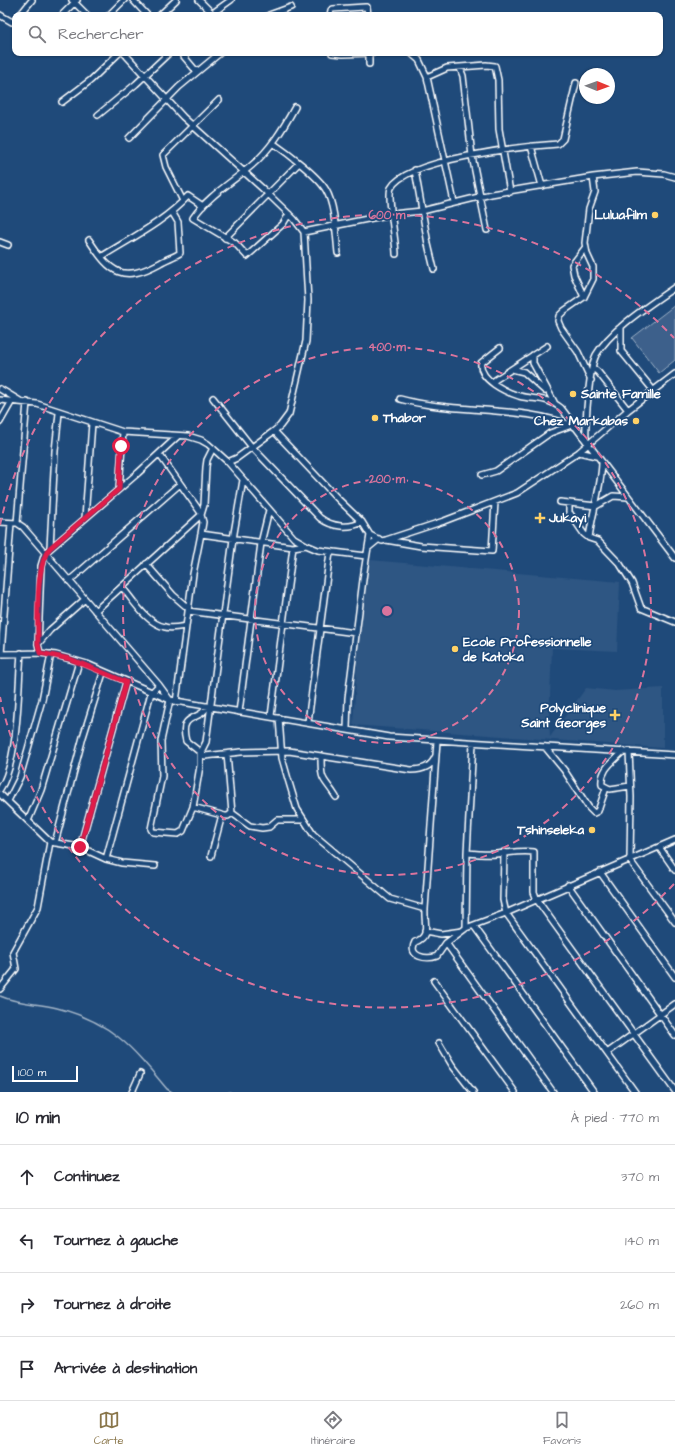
<!DOCTYPE html>
<html lang="fr">
<meta charset="utf-8">
<style>
:root{--surface:#fff;--page:#f2f2f3;--text:#2b2b33;--muted:#7c7c81;--line:#e1e1e2;--accent:#8a764a}
body{margin:0;font-family:"Architects Daughter",sans-serif;background:var(--page);color:var(--text)}
.compass{position:absolute;left:579px;top:68px;width:36px;height:36px;border-radius:50%;background:var(--surface);box-shadow:0 1px 3px #0004;rotate:91deg}
.scale{position:absolute;left:12px;bottom:10px;width:66px;box-sizing:border-box;padding-left:4px;border:2px solid #fff;border-top:0;font-size:11px;line-height:14px;white-space:nowrap;color:#fff;-webkit-text-stroke:3px #1f4a7a;paint-order:stroke}
.stop{position:absolute;width:12px;height:12px;margin:-9px;border:3px solid #e11d48;border-radius:50%;background:#fff}
.stop.end{background:#e11d48;border-color:#fff;box-shadow:0 1px 4px #0008}
.list{margin:0;padding:0;list-style:none}
h2{display:flex;justify-content:space-between;align-items:center;height:52px;margin:0;padding:0 16px;font-size:17px}
h2 small{font-size:13px;font-weight:400;color:var(--muted)}
.list li{display:grid;grid-template-columns:26px 1fr auto;gap:12px;align-items:center;box-sizing:border-box;height:64px;padding:0 16px;border-top:1px solid var(--line)}
.list b{display:block;font-size:15px;white-space:nowrap}
.list em{font-size:13px;font-style:normal;color:var(--muted)}
.icon{flex:none;width:22px;height:22px;fill:none;stroke:currentColor;stroke-width:2;stroke-linecap:round;stroke-linejoin:round}
.map{position:relative;flex:none;width:675px;height:1092px;overflow:hidden}
.search{position:absolute;background:var(--surface);box-shadow:0 1px 3px #0004;left:12px;right:12px;top:12px;height:44px;display:flex;align-items:center;gap:10px;box-sizing:border-box;padding:0 14px;border-radius:8px;color:var(--muted);font-size:15px}
.sheet{height:308px;background:var(--surface)}
nav{display:flex;justify-content:space-around;align-items:center;box-sizing:border-box;height:56px;border-top:1px solid var(--line);background:var(--surface);font-size:11px;color:var(--muted)}
nav a{display:grid;justify-items:center;gap:2px}
nav .on{color:var(--accent)}
.map>svg:first-child{display:block}
</style>
<div class="map">
<svg width="675" height="1092" viewBox="0 0 675 1092">
<rect width="100%" height="100%" fill="#1f4a7a"/>
<filter id="ink" filterUnits="userSpaceOnUse"><feTurbulence type="fractalNoise" baseFrequency=".025" numOctaves="2"/><feDisplacementMap in="SourceGraphic" scale="8" xChannelSelector="R" yChannelSelector="G"/><feConvolveMatrix kernelMatrix="1 2 1 2 8 2 1 2 1" color-interpolation-filters="sRGB"/></filter>
<g filter="url(#ink)">
<path fill="#2e5683" d="M 370,560 L 620,582 L 617,651 L 552,648 L 549,721 L 550,737 L 586,688 L 615,691 L 663,688 L 663,748 L 353,725 L 359,636 Z"/>
<path fill="#3c618b" stroke="#9eb0c5" d="M 675,305 L 675,360 L 659,373 L 632,338 Z"/>
<g fill="none" stroke-linecap="round" stroke-linejoin="round">
<path stroke="#a3b5c8" stroke-width="1.5" d="M 0,996 C 18,1004 38,1003 57,1008 C 112,1022 132,1047 167,1089 L 172,1092
M 229,1092 L 230,1092"/>
<defs>
<path id="minor" d="M 72,0 L 87,15
M 133,0 L 147,15
M 199,0 L 212,13
M 0,15 L 12,22 L 15,20
M 20,15 L 32,0
M 62,15 L 77,0
M 109,15 L 124,0
M 160,15 L 176,0
M 210,15 L 231,0
M 269,15 L 291,7
M 330,15 L 331,10 L 333,9 L 365,7 L 367,7 L 368,15
M 124,53 L 183,117 L 263,189 L 294,219 L 304,232 L 308,300 L 306,341 L 289,414 L 280,426 L 274,431 L 339,500 L 362,522 L 370,535 L 382,541 L 386,540 L 444,521 L 517,493 L 579,452 L 628,410 L 675,374
M 181,53 L 197,72
M 332,53 L 343,54 L 372,53
M 369,53 L 369,64
M 411,53 L 419,60 L 427,77 L 454,202
M 460,68 L 463,76 L 472,156 L 487,230
M 427,77 L 447,68 L 486,65 L 495,66 L 498,80 L 499,129 L 510,192
M 62,102 L 91,80 L 119,53
M 98,115 L 136,84 L 169,53
M 129,138 L 179,87 L 220,53
M 273,143 C 286,152 318,176 326,190 C 335,205 336,235 338,253
M 531,146 L 542,186
M 415,170 L 428,244 L 434,269
M 183,201 L 166,167 L 163,155 L 219,100
M 289,214 L 283,224 L 247,256 L 235,243 L 193,218 C 207,197 232,182 251,166 C 270,150 283,129 295,107
M 304,232 L 392,214 L 422,211 L 491,194 L 593,177 L 637,172 L 664,174 L 675,177
M 225,238 L 299,163
M 89,240 C 111,274 123,283 160,263 C 166,259 174,257 180,253 L 178,222 L 172,212
M 0,242 L 8,245
M 396,254 C 396,241 387,196 391,188 C 406,159 526,146 558,144 L 563,139 L 576,83
M 101,257 C 131,238 164,222 188,196 L 203,206
M 584,297 L 574,275 L 572,265 L 585,248
M 621,327 L 621,351 L 653,390
M 500,348 L 481,363 C 479,380 506,392 519,396 C 535,400 548,397 561,408 L 675,558
M 533,355 L 533,363 L 554,402
M 593,368 L 598,372 L 628,410
M 512,369 L 524,372 L 545,391
M 591,380 L 578,352 L 561,328 L 558,321 L 559,316 L 564,311 L 584,297 L 593,279 L 593,267 L 587,254 L 585,243 L 589,209 L 595,192 L 593,177
M 492,382 L 547,346
M 0,389 L 20,401
M 213,398 L 251,446 L 320,518 C 332,527 349,529 362,522
M 400,399 C 455,414 524,405 575,427
M 0,400 L 37,404 L 123,432 L 188,436 L 201,440 L 208,444 L 228,462 L 294,538 L 306,545
M 0,422 L 12,401
M 586,441 C 585,424 589,369 596,355 C 611,329 651,304 675,287
M 579,452 L 596,456
M 159,454 L 201,513
M 228,462 L 237,458 L 274,431
M 482,475 L 496,471 L 550,433 L 569,426
M 119,489 L 123,432
M 560,502 L 596,506 L 613,496 L 628,497
M 569,504 L 569,512 L 584,534 L 589,538 L 598,541 L 620,564 L 632,583 L 641,608 L 675,622
M 85,518 L 92,423
M 0,522 L 17,523 L 23,527 L 159,685 L 170,700 L 161,741 L 162,776 L 151,829 L 153,832 L 178,834 L 183,831 L 193,807 L 200,766 L 200,754 L 206,742 L 233,539 L 243,480
M 17,523 L 27,402
M 201,534 L 293,547 L 306,545 L 318,550 L 366,556
M 589,538 C 592,513 601,489 602,463
M 386,540 L 421,546 L 492,551 L 495,502
M 50,548 L 55,451 L 59,413
M 368,548 L 379,539
M 146,564 L 173,595 L 188,608
M 69,581 L 180,484
M 122,587 C 133,600 146,623 165,627 C 171,629 180,627 186,626
M 95,611 L 201,515
M 188,611 L 356,633
M 38,644 L 50,630 L 85,599
M 40,653 L 38,644 L 41,566 L 45,553 L 138,473 L 178,436
M 0,654 L 40,653 L 56,655 L 87,664 L 170,700 L 389,737 L 675,755
M 1,654 L 11,523
M 176,702 L 193,574 L 201,534 L 203,522 L 201,515 L 204,505 L 206,467 L 207,460 L 213,448
M 207,706 C 202,722 178,711 186,741 L 205,756 L 241,752 L 289,751 L 411,770 C 421,770 431,768 435,757
M 239,712 L 261,543 L 269,510
M 271,716 L 293,547
M 279,718 L 282,758 L 288,779 L 297,809 L 313,834 L 390,899 L 425,909
M 308,722 L 330,552
M 347,729 L 348,698 L 364,572 L 370,535
M 437,741 L 425,909 C 424,924 431,937 415,942 C 407,957 427,960 437,956 L 446,943 L 466,928 L 506,913 L 675,840
M 545,747 L 564,770 L 589,808 L 594,813 L 598,811 L 606,788
M 623,751 C 614,761 600,769 602,785 L 610,789 L 630,786
M 629,751 L 631,797 L 630,859
M 227,754 L 232,813
M 321,756 C 321,784 323,776 336,797
M 0,789 C 19,761 18,687 21,653
M 0,794 L 50,842 L 80,847 L 106,859 L 122,863 L 155,866
M 8,801 L 20,777 L 42,700 L 51,654
M 193,807 L 225,816 L 228,816 L 232,813 L 250,826 L 262,828 L 269,827 L 277,820 L 303,820
M 28,821 L 41,790 L 79,662
M 55,843 L 83,737 L 103,673
M 80,847 L 126,682
M 659,847 L 675,870
M 504,852 L 503,900 L 506,913 L 635,1092
M 467,853 C 477,854 487,855 496,854 C 509,853 520,850 534,852 L 534,892 L 537,900 L 675,1091
M 211,856 L 222,815
M 106,859 L 151,693 L 159,685
M 629,859 L 675,922
M 600,872 L 675,977
M 568,885 L 675,1035
M 474,926 L 594,1092
M 466,928 L 467,853 L 473,743
M 425,931 L 441,934 L 462,931
M 446,943 L 553,1092
M 434,981 L 515,1092
M 0,989 L 16,969 L 13,952 L 38,907 L 50,842
M 439,1043 L 452,1065 L 473,1092
M 607,1053 L 675,1004
M 132,1092 L 140,1074"/>
</defs>
<use href="#minor" stroke="#fff" stroke-width="8"/>
<use href="#minor" stroke="#1f4a7a" stroke-width="5"/>
</g>
</g>
<g fill="none" stroke-linecap="round" stroke-linejoin="round" filter="url(#ink)">
<path stroke="#e11d48" stroke-width="5" d="M 80,847 L 126,682 L 70,659 L 40,653 L 38,644 C 38,622 35,564 50,548 L 119,489 L 121,446"/>
</g>
<g fill="none" stroke="#da749d" stroke-width="2" stroke-dasharray="7 5">
<circle cx="387" cy="611" r="132"/>
<circle cx="387" cy="611" r="264"/>
<path d="M674 884A396 396 0 0 1 0 697M0 525A396 396 0 0 1 674 338"/>
</g>
<g fill="#ffd166" stroke="#1f4a7a" stroke-width="1.5">
<circle cx="655" cy="215" r="4"/>
<circle cx="573" cy="394" r="4"/>
<circle cx="375" cy="418" r="4"/>
<circle cx="636" cy="421" r="4"/>
<path d="M538 512h4v4h4v4h-4v4h-4v-4h-4v-4h4z"/>
<circle cx="455" cy="649" r="4"/>
<path d="M613 709h4v4h4v4h-4v4h-4v-4h-4v-4h4z"/>
<circle cx="592" cy="830" r="4"/>
</g>
<g text-anchor="middle" dominant-baseline="central" stroke-width="3.5" stroke-linejoin="round" paint-order="stroke">
<g font-size="13" font-weight="bold" fill="#fff" stroke="#1f4a7a" text-anchor="end">
<text x="647" y="215">Luluafilm</text>
<text x="581" y="394" text-anchor="start">Sainte Famille</text>
<text x="383" y="418" text-anchor="start">Thabor</text>
<text x="628" y="421">Chez Markabas</text>
<text x="549" y="518" text-anchor="start">Jukayi</text>
<text x="463" y="642" text-anchor="start">Ecole Professionnelle<tspan x="463" dy="15">de Katoka</tspan></text>
<text x="606" y="708">Polyclinique<tspan x="606" dy="15">Saint Georges</tspan></text>
<text x="584" y="830">Tshinseleka</text>
</g>
</g>
<circle cx="387" cy="611" r="6" fill="#da749d" stroke="#1f4a7a" stroke-width="2"/>
<g font-size="12" text-anchor="middle" font-weight="bold" fill="#da749d" stroke="#1f4a7a" stroke-width="3.5" stroke-linejoin="round" paint-order="stroke">
<text x="387" y="219">600 m</text>
<text x="387" y="351">400 m</text>
<text x="387" y="483">200 m</text>
</g>
</svg>
<svg class="compass" viewBox="-18 -18 36 36"><path d="M0-13l5 13h-10z" fill="#e53935"/><path d="M0 13l5-13h-10z" fill="#7c7c81"/></svg>
<div class="scale">100 m</div>
<div class="stop" style="left:121px;top:446px"></div>
<div class="stop end" style="left:80px;top:847px"></div>
<div class="search"><svg class="icon" aria-label="search" viewBox="0 0 24 24"><circle cx="10" cy="10" r="6"/><path d="M15 15l6 6"/></svg>Rechercher</div>
</div>
<section class="sheet">
<h2>10 min<small>À pied · 770 m</small></h2>
<ul class="list">
<li><svg class="icon" aria-label="ahead" viewBox="0 0 24 24"><path d="M12 20V5M6 11l6-6 6 6"/></svg><div><b>Continuez</b></div><em>370 m</em></li>
<li><svg class="icon" aria-label="left" viewBox="0 0 24 24"><path d="M17 20v-9H6M10 6l-5 5 5 5"/></svg><div><b>Tournez à gauche</b></div><em>140 m</em></li>
<li><svg class="icon" aria-label="right" viewBox="0 0 24 24"><path d="M7 20v-9h11M14 6l5 5-5 5"/></svg><div><b>Tournez à droite</b></div><em>260 m</em></li>
<li><svg class="icon" aria-label="arrive" viewBox="0 0 24 24"><path d="M6 21V4h12l-3 4 3 4H6"/></svg><div><b>Arrivée à destination</b></div></li>
</ul>
</section>
<nav>
<a class="on"><svg class="icon" aria-label="map" viewBox="0 0 24 24"><path d="M3 6l6-2 6 2 6-2v14l-6 2-6-2-6 2zM9 4v14M15 6v14"/></svg>Carte</a>
<a><svg class="icon" aria-label="directions" viewBox="0 0 24 24"><path d="M12 3l9 9-9 9-9-9zM9 14v-3h6M13 9l2 2-2 2"/></svg>Itinéraire</a>
<a><svg class="icon" aria-label="saved" viewBox="0 0 24 24"><path d="M7 4h10v16l-5-4-5 4z"/></svg>Favoris</a>
</nav>
